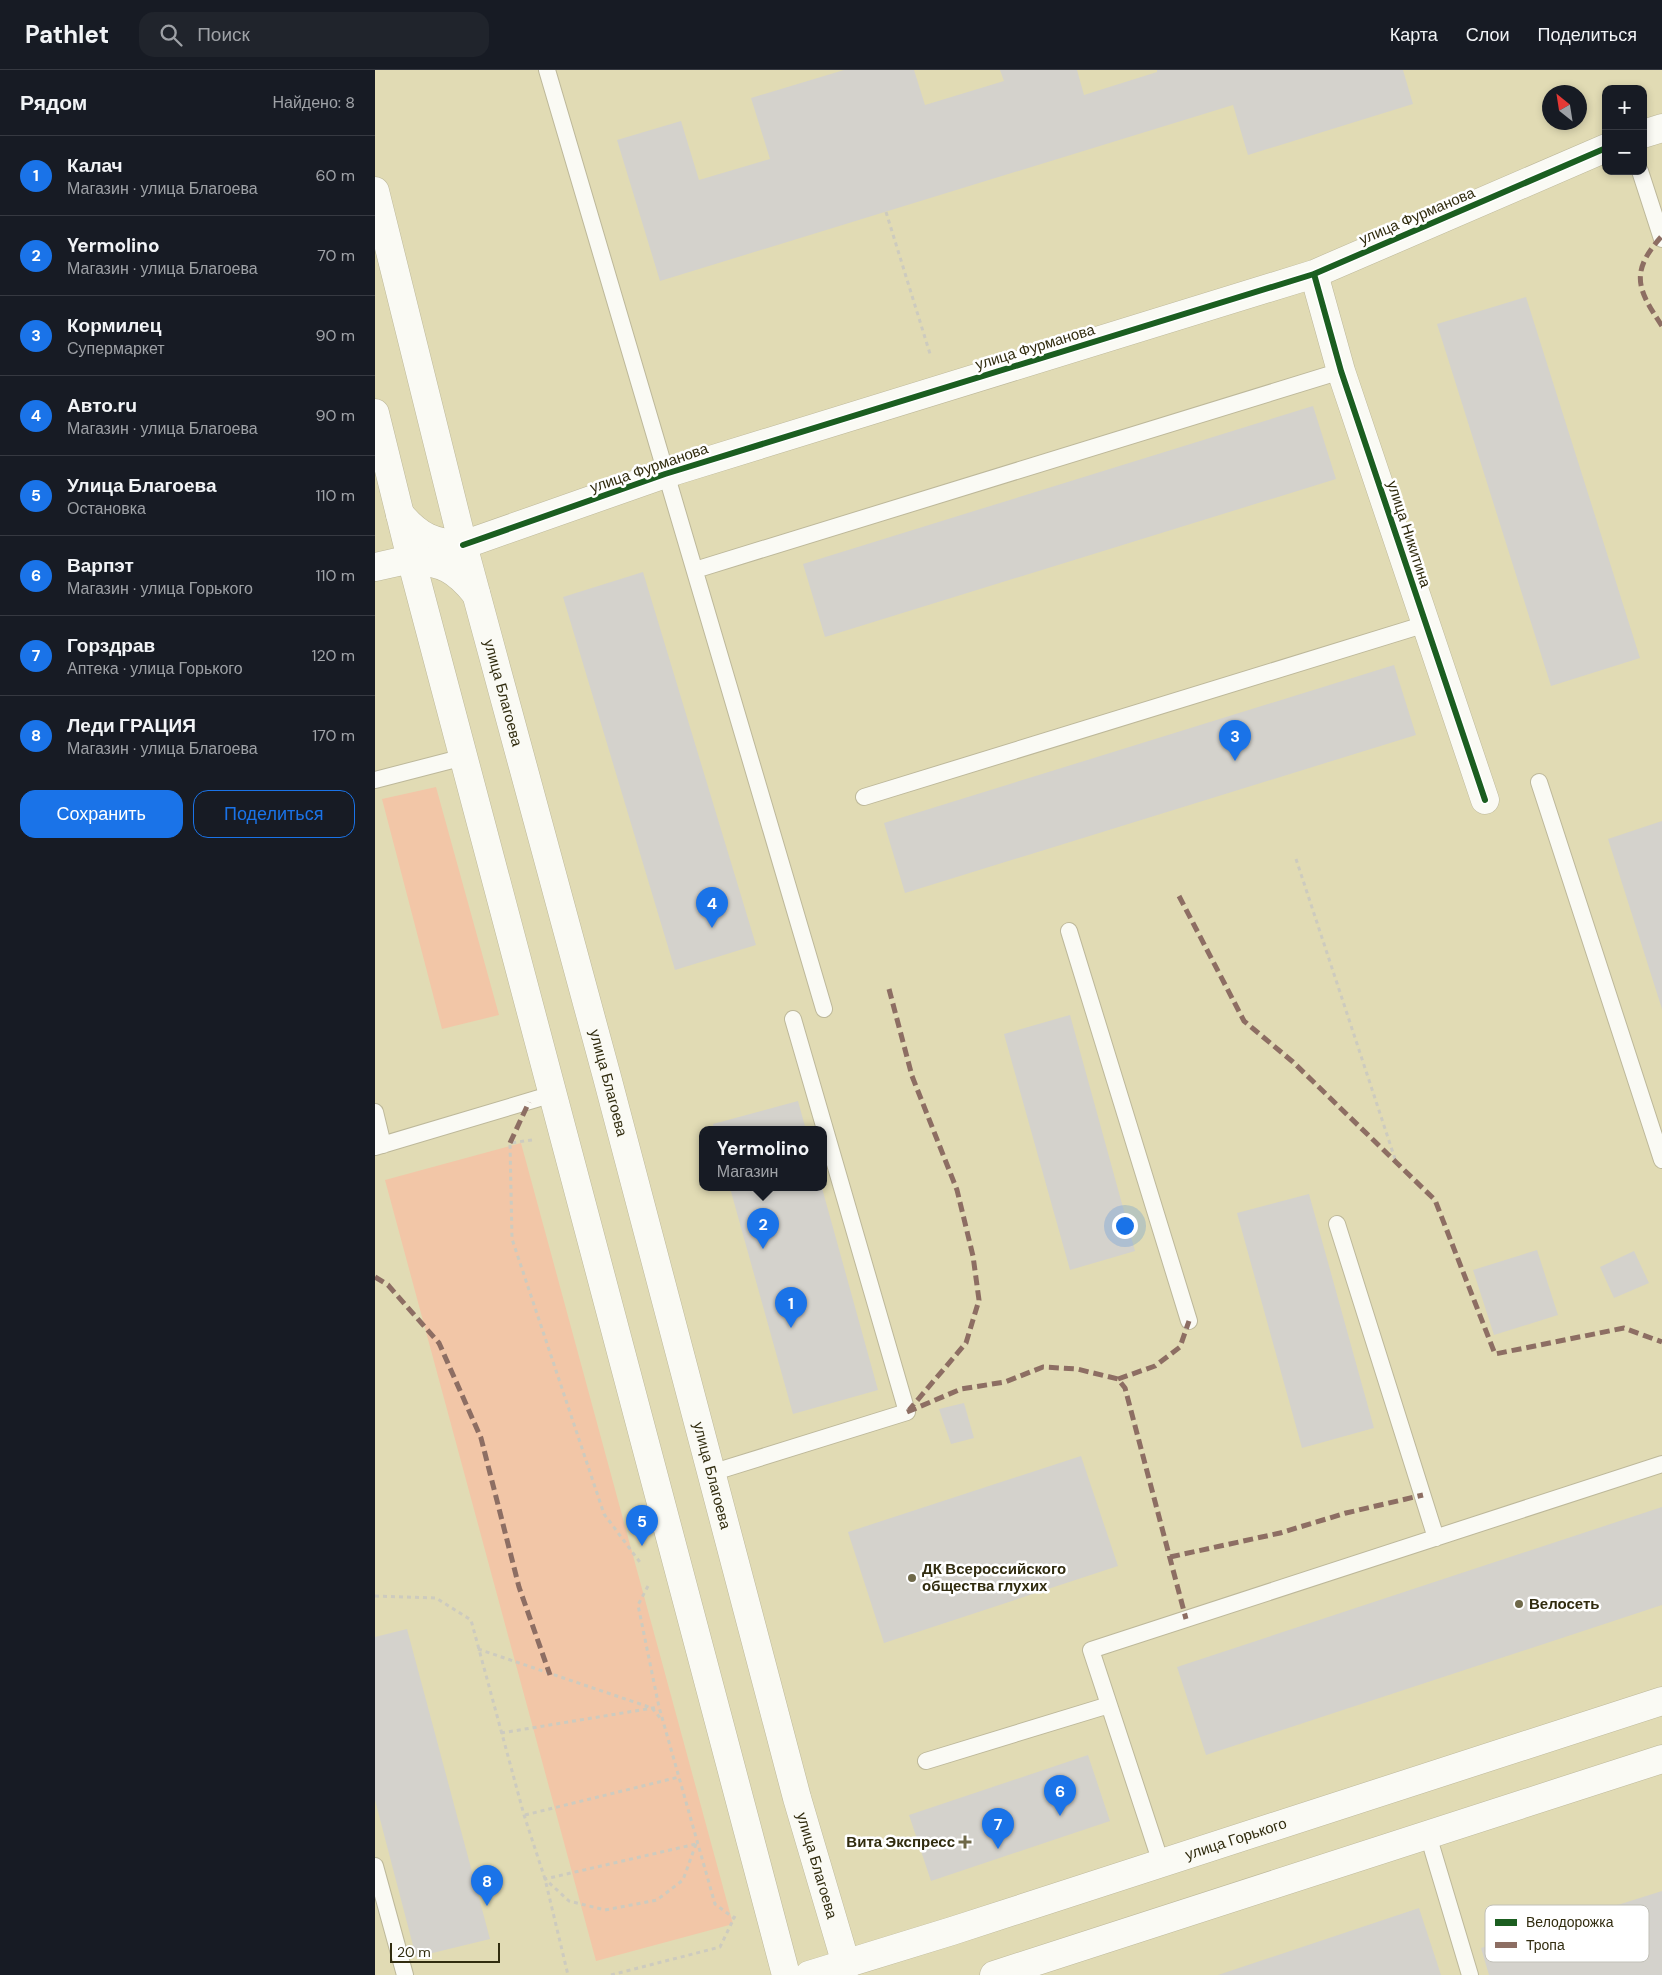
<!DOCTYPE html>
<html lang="ru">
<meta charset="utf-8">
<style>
:root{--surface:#171b24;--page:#20242c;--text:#f1f3f6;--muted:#9ea1a6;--line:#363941;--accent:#1a73e8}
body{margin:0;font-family:"DM Sans",sans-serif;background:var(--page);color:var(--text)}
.controls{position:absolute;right:15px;top:15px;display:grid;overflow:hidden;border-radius:10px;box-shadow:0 2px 8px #0003}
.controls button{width:45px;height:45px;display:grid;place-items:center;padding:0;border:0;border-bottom:1px solid var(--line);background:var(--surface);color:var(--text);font:25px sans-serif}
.compass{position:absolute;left:1167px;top:15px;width:45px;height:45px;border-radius:50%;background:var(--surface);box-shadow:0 2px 8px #0003;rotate:330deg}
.scale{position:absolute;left:15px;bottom:12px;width:110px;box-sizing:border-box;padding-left:5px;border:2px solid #312c0f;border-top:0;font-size:14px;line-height:18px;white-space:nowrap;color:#312c0f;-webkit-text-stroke:4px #fff;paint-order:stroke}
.you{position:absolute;left:749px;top:1155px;width:18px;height:18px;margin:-12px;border:4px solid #fff;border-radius:50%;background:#1a73e8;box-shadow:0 0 0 8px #1a73e833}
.badge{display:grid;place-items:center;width:32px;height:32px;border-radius:50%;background:var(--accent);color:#fff;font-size:16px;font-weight:700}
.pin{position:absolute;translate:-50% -41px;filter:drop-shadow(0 1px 2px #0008)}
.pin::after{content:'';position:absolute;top:26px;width:18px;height:15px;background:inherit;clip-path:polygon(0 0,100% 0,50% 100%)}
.popup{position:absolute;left:324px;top:1056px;width:128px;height:65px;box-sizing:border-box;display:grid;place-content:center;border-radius:10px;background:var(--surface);filter:drop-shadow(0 1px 4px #0005);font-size:16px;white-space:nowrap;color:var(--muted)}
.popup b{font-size:19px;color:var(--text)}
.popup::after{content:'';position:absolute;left:50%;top:100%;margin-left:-10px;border:10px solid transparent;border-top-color:var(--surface)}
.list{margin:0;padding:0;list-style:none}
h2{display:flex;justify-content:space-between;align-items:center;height:65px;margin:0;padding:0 20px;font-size:21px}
h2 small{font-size:16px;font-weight:400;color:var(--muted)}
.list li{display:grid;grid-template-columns:32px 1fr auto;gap:15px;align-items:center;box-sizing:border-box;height:80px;padding:0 20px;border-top:1px solid var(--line)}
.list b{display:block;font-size:19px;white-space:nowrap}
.list p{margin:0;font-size:16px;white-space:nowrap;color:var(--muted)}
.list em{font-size:16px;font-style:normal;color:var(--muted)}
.actions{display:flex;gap:10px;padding:15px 20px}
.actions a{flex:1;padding:11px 0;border:1px solid var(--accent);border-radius:15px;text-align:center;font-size:18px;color:var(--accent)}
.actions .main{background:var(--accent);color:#fff}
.icon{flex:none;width:28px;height:28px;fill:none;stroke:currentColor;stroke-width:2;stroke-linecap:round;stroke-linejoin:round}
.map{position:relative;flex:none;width:1287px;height:1905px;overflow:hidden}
header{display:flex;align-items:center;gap:30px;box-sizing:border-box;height:70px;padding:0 25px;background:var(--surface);border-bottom:1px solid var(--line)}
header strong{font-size:24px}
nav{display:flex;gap:28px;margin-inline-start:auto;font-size:18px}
.search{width:350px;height:45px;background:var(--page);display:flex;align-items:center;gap:12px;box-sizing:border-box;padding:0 18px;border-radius:15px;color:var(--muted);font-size:19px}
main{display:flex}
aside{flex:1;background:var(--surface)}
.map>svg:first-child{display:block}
</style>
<header>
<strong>Pathlet</strong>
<div class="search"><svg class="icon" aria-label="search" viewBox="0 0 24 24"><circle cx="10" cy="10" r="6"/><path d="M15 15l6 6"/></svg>Поиск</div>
<nav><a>Карта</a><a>Слои</a><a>Поделиться</a></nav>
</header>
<main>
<aside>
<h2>Рядом<small>Найдено: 8</small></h2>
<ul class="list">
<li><span class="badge">1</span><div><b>Калач</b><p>Магазин · улица Благоева</p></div><em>60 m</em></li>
<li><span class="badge">2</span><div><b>Yermolino</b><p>Магазин · улица Благоева</p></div><em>70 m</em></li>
<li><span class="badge">3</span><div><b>Кормилец</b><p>Супермаркет</p></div><em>90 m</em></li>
<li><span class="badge">4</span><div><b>Авто.ru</b><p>Магазин · улица Благоева</p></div><em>90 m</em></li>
<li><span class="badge">5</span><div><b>Улица Благоева</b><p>Остановка</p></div><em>110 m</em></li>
<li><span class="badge">6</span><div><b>Варпэт</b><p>Магазин · улица Горького</p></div><em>110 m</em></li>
<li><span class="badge">7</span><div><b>Горздрав</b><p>Аптека · улица Горького</p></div><em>120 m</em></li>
<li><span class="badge">8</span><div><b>Леди ГРАЦИЯ</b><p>Магазин · улица Благоева</p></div><em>170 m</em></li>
</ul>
<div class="actions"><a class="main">Сохранить</a><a>Поделиться</a></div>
</aside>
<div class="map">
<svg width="1287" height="1905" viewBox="0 0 1287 1905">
<rect width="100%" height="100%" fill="#e1dbb4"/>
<path fill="#f2c6a7" d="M 61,717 L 124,945 L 67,959 L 7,729 Z
M 146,1073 L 358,1854 L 221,1891 L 10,1110 Z"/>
<path fill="#d4d2cc" d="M 469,0 L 539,0 L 550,35 L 629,11 L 625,0 L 702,0 L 709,25 L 782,2 L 782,0 L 1028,0 L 1038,34 L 873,85 L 858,35 L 285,211 L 242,70 L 306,51 L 324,110 L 395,89 L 376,28 Z
M 1151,227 L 1265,588 L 1176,616 L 1062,254 Z
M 938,336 L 961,409 L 450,567 L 428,494 Z
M 268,502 L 381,875 L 300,900 L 188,527 Z
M 1019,595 L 1041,665 L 530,823 L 509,753 Z
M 1287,751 L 1287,939 L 1233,769 Z
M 695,945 L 760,1181 L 695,1200 L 629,964 Z
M 423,1031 L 431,1060 L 339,1060 L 338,1054 Z
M 355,1118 L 447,1118 L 503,1320 L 418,1344 Z
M 934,1124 L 999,1358 L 927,1378 L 862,1143 Z
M 1162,1180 L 1183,1245 L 1119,1265 L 1098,1200 Z
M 1259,1181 L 1274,1213 L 1239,1228 L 1225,1197 Z
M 589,1333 L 599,1368 L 576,1374 L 564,1339 Z
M 706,1386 L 743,1496 L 509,1573 L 473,1462 Z
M 1287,1437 L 1287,1535 L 831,1685 L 802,1597 Z
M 32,1559 L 115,1869 L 41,1887 L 0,1730 L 0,1567 Z
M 713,1685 L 735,1751 L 556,1811 L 534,1745 Z
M 1287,1821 L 1287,1905 L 1114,1905 L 1106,1878 Z
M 1044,1838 L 1066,1905 L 843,1905 Z"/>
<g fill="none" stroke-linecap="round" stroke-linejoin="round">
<defs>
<path id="lane" d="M 172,0 L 449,939
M 1265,101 L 1287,169
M 320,500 L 966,301
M 0,710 L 89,687
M 1164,712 L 1287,1090
M 489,727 L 1051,554
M 694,861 L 814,1251
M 0,1042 L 8,1075
M 0,1077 L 178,1024
M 962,1154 L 1061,1468
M 336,1403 L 532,1342 L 418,949
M 551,1691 L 734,1635
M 1053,1765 L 1095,1905
M 786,1793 L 716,1580 L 1287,1394
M 0,1796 L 30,1905"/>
<path id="street" d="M 1268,64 L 1287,58
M 939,204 L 966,301 L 1110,730
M 88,475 L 290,404 L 939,204 L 1231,78
M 0,497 L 36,489"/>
<g id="secondary">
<path id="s1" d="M 0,121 L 88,475 L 232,1007 L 422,1728 L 471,1894 L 468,1905"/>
<path d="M 0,343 L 36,489 L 411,1905"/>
<path d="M 25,444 C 44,467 59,473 88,475"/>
<path d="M 36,489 C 68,493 81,499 101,524"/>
</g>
<g id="primary">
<path id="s2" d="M 434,1905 L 577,1861 L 1287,1631"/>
<path d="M 619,1905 L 1287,1689"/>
</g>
</defs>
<use href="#lane" stroke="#bdb89a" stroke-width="18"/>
<use href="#street" stroke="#bdb89a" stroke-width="29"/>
<use href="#secondary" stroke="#bdb89a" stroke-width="29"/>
<use href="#primary" stroke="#bdb89a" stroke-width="29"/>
<path stroke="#cdcbbf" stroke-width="3" stroke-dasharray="4 4" stroke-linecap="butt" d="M 511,142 L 556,287
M 921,789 L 1021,1092
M 157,1070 L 135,1073 L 137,1169 L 229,1444 L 267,1495
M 273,1516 L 263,1535 L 284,1637 L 340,1834 L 360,1849
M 0,1526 L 61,1528 L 96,1550 L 149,1745 L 170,1809 L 193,1905
M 103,1579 L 277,1638 L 286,1649
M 126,1663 L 284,1637
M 150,1745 L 304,1707
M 321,1774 L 308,1810 L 282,1830 L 230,1840 L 194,1831 L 170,1809 Z
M 236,1905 L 345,1877 L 360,1846"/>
<use href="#lane" stroke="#fafaf4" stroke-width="16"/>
<use href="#street" stroke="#fafaf4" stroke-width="28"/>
<use href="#secondary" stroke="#fafaf4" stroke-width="28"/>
<use href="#primary" stroke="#fafaf4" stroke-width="28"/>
<path stroke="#8d6e63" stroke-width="5" stroke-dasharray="10 5" stroke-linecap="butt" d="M 1286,167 C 1254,203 1263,220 1287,256
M 804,826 L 869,951 L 918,992 L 1060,1130 L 1120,1284 L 1249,1258 L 1287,1272
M 514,919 L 537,1006 L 582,1120 L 598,1186 L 604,1230 L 591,1273 L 534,1340
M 135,1073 L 154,1032
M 0,1207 L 13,1215 L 64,1273 L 106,1368 L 144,1517 L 175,1605
M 743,1309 L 780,1296 L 805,1277 L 814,1251
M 532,1342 L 586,1319 L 630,1312 L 668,1297 L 702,1299 L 743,1309 L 750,1318 L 811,1549
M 795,1487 L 905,1463 L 971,1443 L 1048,1425"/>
<defs>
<path id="cycleway" d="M 939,204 L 966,301 L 1110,730
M 88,475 L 290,404 L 939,204 L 1231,78"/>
</defs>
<use href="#cycleway" stroke="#fff" stroke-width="9"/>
<use href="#cycleway" stroke="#1b5e20" stroke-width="6"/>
</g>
<g fill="#6f6949" stroke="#fff" stroke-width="2">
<circle cx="537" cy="1508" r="5"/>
<circle cx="1144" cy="1534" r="5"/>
<path d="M587.5 1764.5h5v5h5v5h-5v5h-5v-5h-5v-5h5z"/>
</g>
<g text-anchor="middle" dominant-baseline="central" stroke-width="5" stroke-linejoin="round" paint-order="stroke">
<g font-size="15" fill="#312c0f" stroke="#fff">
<text transform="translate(1042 146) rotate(-23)">улица Фурманова</text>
<text transform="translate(660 277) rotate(-17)">улица Фурманова</text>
<text transform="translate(274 398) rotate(-19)">улица Фурманова</text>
<text transform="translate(1034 464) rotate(72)">улица Никитина</text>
<text stroke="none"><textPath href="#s1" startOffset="518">улица Благоева</textPath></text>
<text stroke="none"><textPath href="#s1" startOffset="922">улица Благоева</textPath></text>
<text stroke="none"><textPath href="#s1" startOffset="1328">улица Благоева</textPath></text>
<text stroke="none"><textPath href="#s2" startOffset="448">улица Горького</textPath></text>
<text stroke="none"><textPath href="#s1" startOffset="1732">улица Благоева</textPath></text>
</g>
<g font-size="15" font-weight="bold" fill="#312c0f" stroke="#fff" text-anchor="start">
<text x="547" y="1499">ДК Всероссийского<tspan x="547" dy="17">общества глухих</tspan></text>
<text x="1154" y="1534">Велосеть</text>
<text x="580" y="1772" text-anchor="end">Вита Экспресс</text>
</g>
</g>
<rect x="1110" y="1835" width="164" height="57" rx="8" fill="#fff" stroke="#c1c0b7" stroke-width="1"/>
<rect x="1120" y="1849" width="22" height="7" fill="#1b5e20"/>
<rect x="1120" y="1872" width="22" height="6" fill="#8d6e63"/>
<g font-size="14" fill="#312c0f">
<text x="1151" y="1857">Велодорожка</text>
<text x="1151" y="1880">Тропа</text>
</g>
</svg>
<div class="controls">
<button>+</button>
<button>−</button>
</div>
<svg class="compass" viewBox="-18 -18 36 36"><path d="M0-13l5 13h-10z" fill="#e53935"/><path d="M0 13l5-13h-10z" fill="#9ea1a6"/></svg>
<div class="scale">20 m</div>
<div class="you"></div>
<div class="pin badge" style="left:416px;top:1258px">1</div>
<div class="pin badge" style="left:388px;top:1179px">2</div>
<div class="popup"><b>Yermolino</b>Магазин</div>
<div class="pin badge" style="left:860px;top:691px">3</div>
<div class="pin badge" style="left:337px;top:858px">4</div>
<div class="pin badge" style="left:267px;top:1476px">5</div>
<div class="pin badge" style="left:685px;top:1746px">6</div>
<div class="pin badge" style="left:623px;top:1779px">7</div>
<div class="pin badge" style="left:112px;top:1836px">8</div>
</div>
</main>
